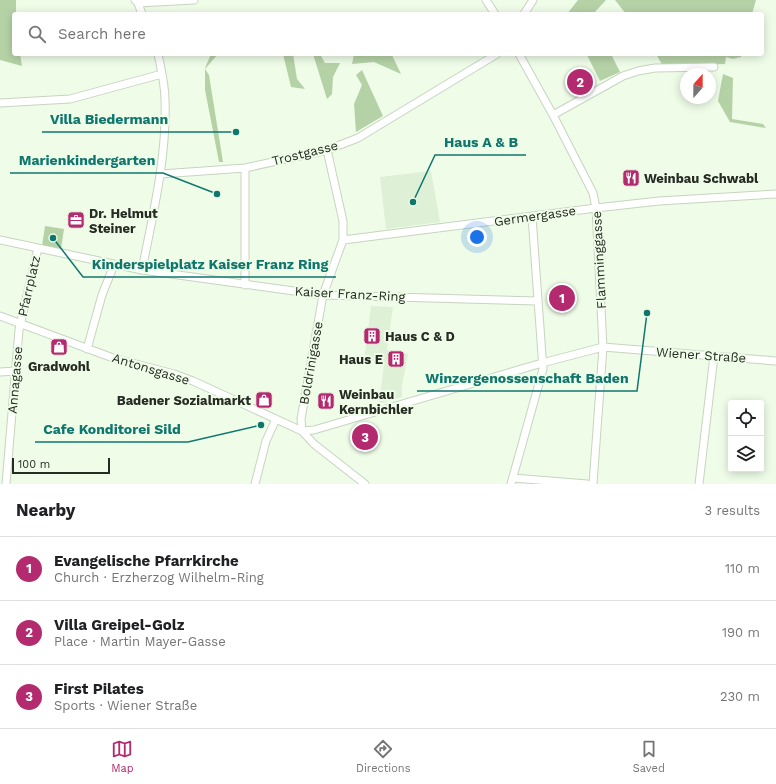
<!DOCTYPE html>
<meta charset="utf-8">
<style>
:root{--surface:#fff;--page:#f6f6f6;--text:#202124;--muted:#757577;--line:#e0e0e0;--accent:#b32b6e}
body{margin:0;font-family:"Work Sans",sans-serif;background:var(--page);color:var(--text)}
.controls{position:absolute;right:12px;bottom:12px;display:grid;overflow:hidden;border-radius:4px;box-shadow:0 2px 10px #0003}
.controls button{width:36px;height:36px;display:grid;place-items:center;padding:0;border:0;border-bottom:1px solid var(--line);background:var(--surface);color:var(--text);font:20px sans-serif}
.compass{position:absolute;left:680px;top:68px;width:36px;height:36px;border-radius:50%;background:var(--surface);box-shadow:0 2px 10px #0003;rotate:21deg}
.scale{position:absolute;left:12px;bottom:10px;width:98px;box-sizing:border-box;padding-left:4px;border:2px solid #262b23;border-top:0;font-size:11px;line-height:14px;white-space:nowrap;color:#262b23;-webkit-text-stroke:3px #eefce8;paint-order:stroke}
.you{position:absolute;left:477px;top:237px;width:14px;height:14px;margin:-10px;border:3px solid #fff;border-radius:50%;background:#1a73e8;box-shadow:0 0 0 6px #1a73e833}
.badge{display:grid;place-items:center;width:26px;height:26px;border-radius:50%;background:var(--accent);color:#fff;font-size:13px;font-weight:700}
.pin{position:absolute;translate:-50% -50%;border:2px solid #fff;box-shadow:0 1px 4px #0006}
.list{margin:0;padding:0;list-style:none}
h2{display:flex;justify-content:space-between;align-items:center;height:52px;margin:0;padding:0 16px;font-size:17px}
h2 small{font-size:13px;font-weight:400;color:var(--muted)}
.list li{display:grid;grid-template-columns:26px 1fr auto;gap:12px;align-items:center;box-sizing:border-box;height:64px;padding:0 16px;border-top:1px solid var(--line)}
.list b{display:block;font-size:15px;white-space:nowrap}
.list p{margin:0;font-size:13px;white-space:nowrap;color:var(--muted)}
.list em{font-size:13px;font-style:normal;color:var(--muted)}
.icon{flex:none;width:22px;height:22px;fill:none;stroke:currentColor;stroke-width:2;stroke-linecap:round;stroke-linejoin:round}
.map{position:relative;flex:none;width:776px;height:484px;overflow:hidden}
.search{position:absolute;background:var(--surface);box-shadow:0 2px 10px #0003;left:12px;right:12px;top:12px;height:44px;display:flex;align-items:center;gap:10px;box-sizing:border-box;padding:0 14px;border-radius:4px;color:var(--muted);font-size:15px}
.sheet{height:244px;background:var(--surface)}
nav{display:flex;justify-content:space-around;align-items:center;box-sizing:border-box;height:56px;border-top:1px solid var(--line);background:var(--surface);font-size:11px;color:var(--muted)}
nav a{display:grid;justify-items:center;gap:2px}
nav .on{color:var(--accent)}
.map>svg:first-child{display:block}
</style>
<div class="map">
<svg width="776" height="484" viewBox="0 0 776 484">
<rect width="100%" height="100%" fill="#eefce8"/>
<path fill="#def1d6" d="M 431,171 L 440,222 L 386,229 L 380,177 Z
M 371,306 L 393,307 L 387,350 L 408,354 L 402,386 L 402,397 L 379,404 L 384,364 L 364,361 Z"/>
<path fill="#b5d2a7" d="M 0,0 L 16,0 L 16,14 L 14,14 L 14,54 L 20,54 L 22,66 L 0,60 Z
M 578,0 L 606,0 L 593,14 L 567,14 Z
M 615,0 L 756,0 L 752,14 L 626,14 Z
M 211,54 L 218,54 L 205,69 L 209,75 L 223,162 L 219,162 L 205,90 L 205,68 Z
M 283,54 L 293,54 L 297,79 L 305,89 L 291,87 Z
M 313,54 L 320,54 L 325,63 L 340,63 L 333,77 L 332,94 L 327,99 Z
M 354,54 L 392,55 L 401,74 L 374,62 L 352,64 Z
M 579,54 L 611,54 L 620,72 L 600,81 L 587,55 L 580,56 Z
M 656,54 L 741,54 L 741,57 L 733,59 L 726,57 L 725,64 L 663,66 Z
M 362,70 L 383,116 L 356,132 L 354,104 L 362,85 L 356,75 Z
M 723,74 L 733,78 L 732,119 L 763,124 L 766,128 L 730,122 L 718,101 Z
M 45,226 L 64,229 L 61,249 L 42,246 Z"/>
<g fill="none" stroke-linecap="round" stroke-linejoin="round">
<defs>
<path id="street" d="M 135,0 L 138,3 L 142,14
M 486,0 L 495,14
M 138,3 L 194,0
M 524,14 L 533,0
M 519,54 L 553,115 L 593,193 L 596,208 L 603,347 L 593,484
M 0,103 L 70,99 L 162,74
M 553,115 L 623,76 L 638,71 L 655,68 L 714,67
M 245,168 L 245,285
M 161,174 L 245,168 L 327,150 L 358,138 L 497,54
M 0,240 L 142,270 L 323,295 L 537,301
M 343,240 L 596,208 L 659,201 L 776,194
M 142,270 C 153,214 167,157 165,100 C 165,84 161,69 158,54
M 0,316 L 113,358 L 174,374 L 193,381 L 302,431 L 314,444 L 365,484
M 87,349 L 102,295 L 114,265
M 0,372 L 16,371
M 302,431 L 314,430 L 542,363 L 603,347 L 776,361
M 302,431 L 301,419 L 323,295 L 343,240 L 343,221 L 327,150
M 513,478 L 587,484
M 6,484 L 19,330 L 38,248
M 255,484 L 266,441 L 276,419
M 511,484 L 543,369 L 532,217
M 699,484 L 714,356"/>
</defs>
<use href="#street" stroke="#c7d4c1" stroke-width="9"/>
<use href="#street" stroke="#fff" stroke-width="7"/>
</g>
<defs>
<symbol id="restaurant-square" viewBox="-11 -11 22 22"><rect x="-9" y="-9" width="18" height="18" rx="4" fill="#b32b6e" stroke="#eefce8"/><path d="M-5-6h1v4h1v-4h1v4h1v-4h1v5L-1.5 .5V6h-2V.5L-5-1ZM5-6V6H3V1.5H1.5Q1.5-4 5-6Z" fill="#fff"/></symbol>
<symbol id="office-square" viewBox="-11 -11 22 22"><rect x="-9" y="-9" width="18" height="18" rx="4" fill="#b32b6e" stroke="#eefce8"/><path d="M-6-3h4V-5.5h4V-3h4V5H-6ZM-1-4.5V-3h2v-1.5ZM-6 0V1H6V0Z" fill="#fff"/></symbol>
<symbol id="building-square" viewBox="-11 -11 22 22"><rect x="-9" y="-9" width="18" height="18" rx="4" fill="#b32b6e" stroke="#eefce8"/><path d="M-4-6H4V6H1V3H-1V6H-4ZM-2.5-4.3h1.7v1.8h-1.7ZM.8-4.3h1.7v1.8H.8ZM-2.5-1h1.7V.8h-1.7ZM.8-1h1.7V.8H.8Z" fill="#fff"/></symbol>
<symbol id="shop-square" viewBox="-11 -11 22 22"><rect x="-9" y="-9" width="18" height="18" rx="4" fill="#b32b6e" stroke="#eefce8"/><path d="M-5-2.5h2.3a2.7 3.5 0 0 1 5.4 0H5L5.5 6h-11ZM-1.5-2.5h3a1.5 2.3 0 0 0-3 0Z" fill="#fff"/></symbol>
</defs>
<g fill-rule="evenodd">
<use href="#restaurant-square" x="621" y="168" width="20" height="20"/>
<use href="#office-square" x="66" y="210" width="20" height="20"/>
<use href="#building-square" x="362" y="326" width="20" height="20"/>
<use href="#shop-square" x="49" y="337" width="20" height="20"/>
<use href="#building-square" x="386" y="349" width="20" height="20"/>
<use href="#shop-square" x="254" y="390" width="20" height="20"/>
<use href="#restaurant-square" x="316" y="391" width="20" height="20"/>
</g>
<g text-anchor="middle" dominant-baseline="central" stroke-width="4" stroke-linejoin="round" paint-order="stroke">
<g font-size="13" fill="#262b23" stroke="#eefce8">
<text transform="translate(305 153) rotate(-14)">Trostgasse</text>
<text transform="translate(535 216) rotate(-8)">Germergasse</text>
<text transform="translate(599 260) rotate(-93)">Flamminggasse</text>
<text transform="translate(29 286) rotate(-77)">Pfarrplatz</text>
<text transform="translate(350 294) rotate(3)">Kaiser Franz-Ring</text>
<text transform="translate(701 355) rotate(4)">Wiener Straße</text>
<text transform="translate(311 363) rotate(-80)">Boldrinigasse</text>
<text transform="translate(151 369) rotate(17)">Antonsgasse</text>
<text transform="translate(15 380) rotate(-85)">Annagasse</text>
</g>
<g font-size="13" font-weight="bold" fill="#262b23" stroke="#eefce8" text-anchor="start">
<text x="644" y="178">Weinbau Schwabl</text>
<text x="89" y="213">Dr. Helmut<tspan x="89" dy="15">Steiner</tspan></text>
<text x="385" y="336">Haus C &amp; D</text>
<text x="383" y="359" text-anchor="end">Haus E</text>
<text x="59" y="366" text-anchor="middle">Gradwohl</text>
<text x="339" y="394">Weinbau<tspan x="339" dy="15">Kernbichler</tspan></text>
<text x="251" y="400" text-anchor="end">Badener Sozialmarkt</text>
</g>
</g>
<path fill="none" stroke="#0f766e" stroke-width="1.5" d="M236 132L176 132H42M413 202L435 155H526M217 194L163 173H10M53 238L83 277H336M647 313L637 391H417M261 425L188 442H35"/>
<g fill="#0f766e" stroke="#eefce8" stroke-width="1.5">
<circle cx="236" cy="132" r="4"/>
<circle cx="413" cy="202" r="4"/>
<circle cx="217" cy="194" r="4"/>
<circle cx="53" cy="238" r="4"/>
<circle cx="647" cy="313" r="4"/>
<circle cx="261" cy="425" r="4"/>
</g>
<g font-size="14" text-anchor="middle" font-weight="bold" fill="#0f766e" stroke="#eefce8" stroke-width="4" stroke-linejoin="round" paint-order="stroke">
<text x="109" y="124">Villa Biedermann</text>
<text x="481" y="147">Haus A &amp; B</text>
<text x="87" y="165">Marienkindergarten</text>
<text x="210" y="269">Kinderspielplatz Kaiser Franz Ring</text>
<text x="527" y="383">Winzergenossenschaft Baden</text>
<text x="112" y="434">Cafe Konditorei Sild</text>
</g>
</svg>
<div class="controls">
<button><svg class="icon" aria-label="locate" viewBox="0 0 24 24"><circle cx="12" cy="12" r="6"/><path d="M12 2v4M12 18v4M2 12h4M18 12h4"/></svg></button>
<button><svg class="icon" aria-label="layers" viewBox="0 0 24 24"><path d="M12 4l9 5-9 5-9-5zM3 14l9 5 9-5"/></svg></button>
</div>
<svg class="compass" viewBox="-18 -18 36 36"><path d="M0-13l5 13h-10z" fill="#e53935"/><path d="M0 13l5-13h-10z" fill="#757577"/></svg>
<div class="scale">100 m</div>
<div class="you"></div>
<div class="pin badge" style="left:562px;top:298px">1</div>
<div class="pin badge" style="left:580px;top:82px">2</div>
<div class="pin badge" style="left:365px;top:437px">3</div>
<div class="search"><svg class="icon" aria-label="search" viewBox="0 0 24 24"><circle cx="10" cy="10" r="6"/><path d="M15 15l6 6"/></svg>Search here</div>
</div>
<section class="sheet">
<h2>Nearby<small>3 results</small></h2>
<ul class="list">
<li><span class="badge">1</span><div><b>Evangelische Pfarrkirche</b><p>Church · Erzherzog Wilhelm-Ring</p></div><em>110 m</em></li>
<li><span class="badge">2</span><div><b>Villa Greipel-Golz</b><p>Place · Martin Mayer-Gasse</p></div><em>190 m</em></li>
<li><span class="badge">3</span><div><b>First Pilates</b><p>Sports · Wiener Straße</p></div><em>230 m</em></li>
</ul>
</section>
<nav>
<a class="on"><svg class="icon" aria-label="map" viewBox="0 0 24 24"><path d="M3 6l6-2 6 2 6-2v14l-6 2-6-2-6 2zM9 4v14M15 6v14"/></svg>Map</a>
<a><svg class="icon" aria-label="directions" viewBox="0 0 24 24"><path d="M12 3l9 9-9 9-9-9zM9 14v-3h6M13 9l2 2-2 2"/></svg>Directions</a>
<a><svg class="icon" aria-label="saved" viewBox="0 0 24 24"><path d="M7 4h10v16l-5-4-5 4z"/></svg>Saved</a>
</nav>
